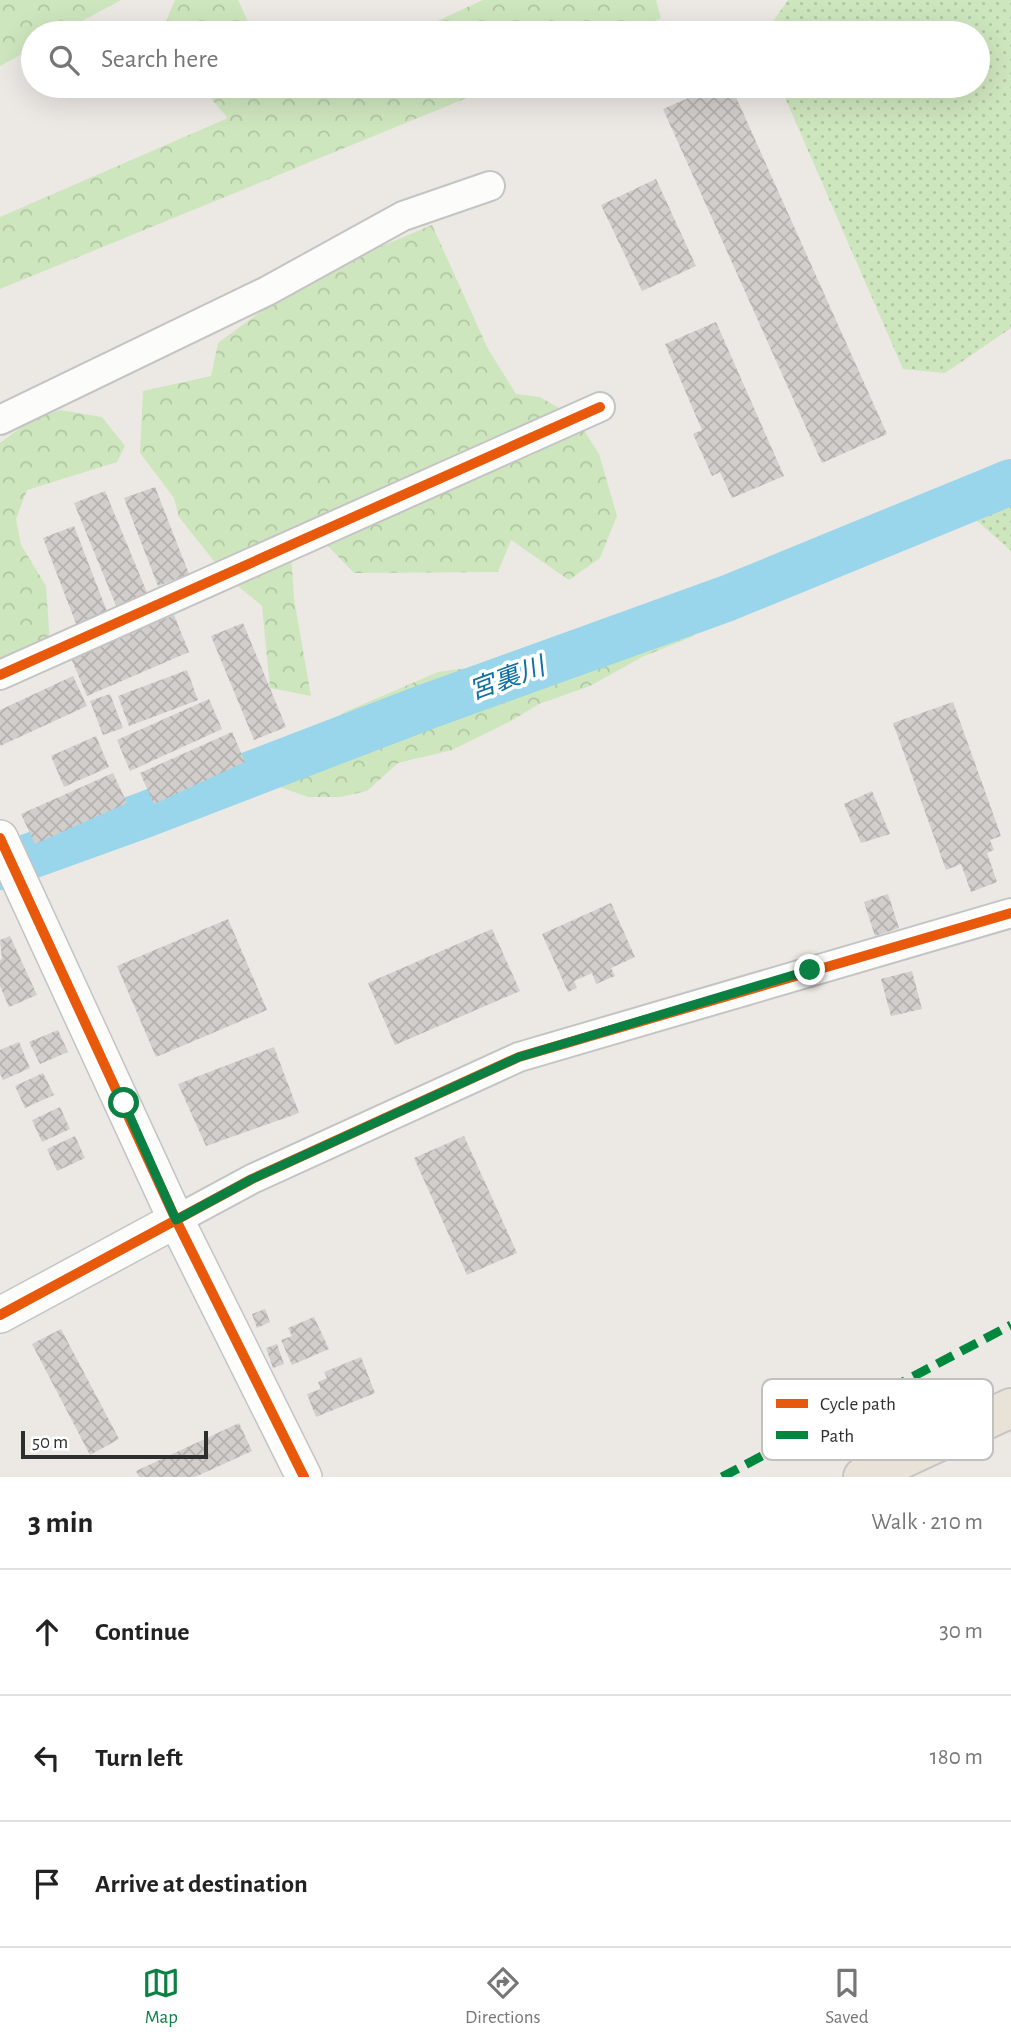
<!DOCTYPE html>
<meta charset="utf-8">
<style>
:root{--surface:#fff;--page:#f6f6f6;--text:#222;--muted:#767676;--line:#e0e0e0;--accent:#0b8043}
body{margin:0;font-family:"Alegreya Sans","Noto Sans JP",sans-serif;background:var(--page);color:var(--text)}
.scale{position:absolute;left:21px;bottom:18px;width:187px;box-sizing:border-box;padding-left:7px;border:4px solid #2e2e2e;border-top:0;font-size:19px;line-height:24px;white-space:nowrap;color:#2e2e2e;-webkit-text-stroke:5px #fff;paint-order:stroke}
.stop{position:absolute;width:21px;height:21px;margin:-16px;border:5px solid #0b8043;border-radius:50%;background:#fff}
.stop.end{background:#0b8043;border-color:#fff;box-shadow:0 2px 7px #0008}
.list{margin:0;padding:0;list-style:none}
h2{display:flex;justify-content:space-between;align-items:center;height:91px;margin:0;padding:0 28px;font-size:30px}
h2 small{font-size:23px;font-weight:400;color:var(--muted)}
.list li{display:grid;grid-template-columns:46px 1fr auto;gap:21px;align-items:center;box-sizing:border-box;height:126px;padding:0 28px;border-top:2px solid var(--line)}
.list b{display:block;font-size:26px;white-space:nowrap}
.list em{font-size:23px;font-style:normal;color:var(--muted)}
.icon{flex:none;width:38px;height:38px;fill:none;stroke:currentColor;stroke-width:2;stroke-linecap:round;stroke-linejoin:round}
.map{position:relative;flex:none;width:1011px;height:1477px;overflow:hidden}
.search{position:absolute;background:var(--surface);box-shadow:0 7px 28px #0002;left:21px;right:21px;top:21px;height:77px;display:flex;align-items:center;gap:18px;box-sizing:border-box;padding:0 24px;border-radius:38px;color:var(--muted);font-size:26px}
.sheet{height:469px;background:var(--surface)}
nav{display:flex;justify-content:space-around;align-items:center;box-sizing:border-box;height:98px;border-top:2px solid var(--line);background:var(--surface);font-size:19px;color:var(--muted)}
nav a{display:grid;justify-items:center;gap:4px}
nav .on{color:var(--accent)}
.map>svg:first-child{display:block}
</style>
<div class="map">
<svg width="1011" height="1477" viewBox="0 0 1011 1477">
<defs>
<pattern id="grass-dots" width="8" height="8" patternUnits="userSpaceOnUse" patternTransform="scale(1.75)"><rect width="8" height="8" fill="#cee6be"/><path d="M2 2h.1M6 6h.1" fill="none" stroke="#b1c6a4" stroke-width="1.8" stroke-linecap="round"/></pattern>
<pattern id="forest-crowns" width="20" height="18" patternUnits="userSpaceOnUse" patternTransform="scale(1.75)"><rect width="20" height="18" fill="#cee6be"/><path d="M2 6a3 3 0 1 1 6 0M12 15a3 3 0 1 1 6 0" fill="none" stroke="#b1c6a4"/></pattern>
<pattern id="building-cross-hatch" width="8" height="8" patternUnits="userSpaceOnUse" patternTransform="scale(1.75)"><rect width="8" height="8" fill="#d1cecb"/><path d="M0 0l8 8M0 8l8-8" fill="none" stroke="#b4b1af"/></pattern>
</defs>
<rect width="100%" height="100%" fill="#ece8e4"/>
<path fill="url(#grass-dots)" d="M 788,0 L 1011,0 L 1011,328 L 945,373 L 903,369 L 780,86 L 978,86 L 978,33 L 765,33 Z
M 1011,505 L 1011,551 L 976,520 Z"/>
<path fill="url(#forest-crowns)" d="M 0,0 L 121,0 L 60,33 L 33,33 L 33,48 L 0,66 Z
M 175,0 L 238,0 L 253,33 L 161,33 Z
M 483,0 L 656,0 L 661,18 L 625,33 L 411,33 Z
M 200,86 L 496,86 L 0,289 L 0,217 L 228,118 Z
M 432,225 L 488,349 L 516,394 L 540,397 L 576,418 L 599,454 L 617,516 L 600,558 L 569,580 L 511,540 L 498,572 L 354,573 L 324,542 L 291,553 L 294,599 L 311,696 L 270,688 L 262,606 L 225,575 L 179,517 L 174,498 L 140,453 L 143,391 L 211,376 L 218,343 L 279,298 L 370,251 Z
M 60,410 L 102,417 L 125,446 L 117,462 L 27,490 L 16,519 L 21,545 L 46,586 L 50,644 L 0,660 L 0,443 L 28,422 Z
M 655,602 L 694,636 L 642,657 L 590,686 L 539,704 L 511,721 L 452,750 L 398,763 L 367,791 L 340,797 L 308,797 L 277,786 L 298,747 L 345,712 L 438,672 L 546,657 Z"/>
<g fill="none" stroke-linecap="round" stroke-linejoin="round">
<path stroke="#99d6ec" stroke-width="46" d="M 0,867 L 144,815 L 423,708 L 728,598 L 1011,482"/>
</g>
<path fill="url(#building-cross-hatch)" d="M 716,86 L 731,86 L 887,434 L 822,463 L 663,109 Z
M 656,179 L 696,266 L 642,291 L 601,205 Z
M 716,322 L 784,476 L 732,498 L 720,472 L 712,476 L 693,434 L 702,430 L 665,344 Z
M 155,487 L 189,574 L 158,586 L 124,498 Z
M 105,491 L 148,595 L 117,608 L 74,503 Z
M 74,526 L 108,614 L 77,626 L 43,538 Z
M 174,615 L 189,652 L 87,696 L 71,658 Z
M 243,623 L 286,727 L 254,740 L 211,636 Z
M 187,670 L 198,700 L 129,726 L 118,696 Z
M 73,676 L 87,706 L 0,746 L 0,710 Z
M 110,694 L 123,728 L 103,735 L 90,701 Z
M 209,699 L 222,729 L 130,771 L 117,740 Z
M 953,702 L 1001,836 L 990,840 L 994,850 L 987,853 L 997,882 L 971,892 L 961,864 L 946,870 L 893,723 Z
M 232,732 L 245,762 L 154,804 L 140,773 Z
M 96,736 L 109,767 L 64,787 L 51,756 Z
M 113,773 L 127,803 L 35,844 L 21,814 Z
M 872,791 L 890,834 L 861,843 L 844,804 Z
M 888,894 L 899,928 L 875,936 L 864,902 Z
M 611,903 L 635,957 L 611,968 L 615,976 L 596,984 L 592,973 L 574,981 L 577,988 L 568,992 L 542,934 Z
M 228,919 L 267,1010 L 156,1057 L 117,966 Z
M 492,929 L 520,991 L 395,1045 L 368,983 Z
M 10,936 L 37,995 L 9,1007 L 0,986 L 0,960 L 2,959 L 0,940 Z
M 912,971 L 922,1009 L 891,1016 L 881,979 Z
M 58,1030 L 68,1052 L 40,1064 L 29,1042 Z
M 19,1042 L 30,1068 L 3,1080 L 0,1074 L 0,1050 Z
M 274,1047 L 299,1113 L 206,1146 L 178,1084 Z
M 43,1073 L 54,1095 L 25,1108 L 15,1086 Z
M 60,1107 L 70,1129 L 42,1142 L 32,1120 Z
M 75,1136 L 85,1158 L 57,1171 L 47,1149 Z
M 464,1136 L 517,1253 L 467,1275 L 414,1158 Z
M 265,1309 L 270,1322 L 257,1328 L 252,1314 Z
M 314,1317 L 329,1349 L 292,1365 L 281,1340 L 292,1336 L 288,1328 Z
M 61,1329 L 119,1439 L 90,1455 L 32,1344 Z
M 277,1344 L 284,1364 L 273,1368 L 266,1348 Z
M 361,1357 L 375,1393 L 316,1417 L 307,1394 L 321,1389 L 318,1382 L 327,1378 L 324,1372 Z
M 239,1423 L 252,1451 L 195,1477 L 139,1477 L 136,1471 Z"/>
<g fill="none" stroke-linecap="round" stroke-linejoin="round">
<defs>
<path id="minor" d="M 0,420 L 267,291 L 403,216 L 490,186
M 0,675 L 600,407
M 176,1220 L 252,1179 L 519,1057 L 1011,913"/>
<path id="tertiary" d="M 0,838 L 176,1220 L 304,1477
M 0,1315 L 176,1220"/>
<path id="trunk" d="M 863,1477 L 1011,1408"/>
</defs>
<use href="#minor" stroke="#c5c4c5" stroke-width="32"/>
<use href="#tertiary" stroke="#c5c4c5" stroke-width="38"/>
<use href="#trunk" stroke="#c6c5c4" stroke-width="42"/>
<use href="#minor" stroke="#fcfcfb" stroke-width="28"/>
<use href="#tertiary" stroke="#fcfcfb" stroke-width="35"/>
<use href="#trunk" stroke="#e9e2d6" stroke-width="38"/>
<path stroke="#00873e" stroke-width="9" stroke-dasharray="18 9" stroke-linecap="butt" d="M 722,1477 L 1011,1325"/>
<defs>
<path id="cycleway" d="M 0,675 L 600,407
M 0,838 L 176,1220 L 304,1477
M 0,1315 L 252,1179 L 519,1057 L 1011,913"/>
</defs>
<use href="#cycleway" stroke="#fff" stroke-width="15"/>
<use href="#cycleway" stroke="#e8590c" stroke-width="10"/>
</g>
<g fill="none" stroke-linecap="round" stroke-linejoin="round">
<path stroke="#0b8043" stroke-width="9" d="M 124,1103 L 176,1220 L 252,1179 L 519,1057 L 810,970"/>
</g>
<g text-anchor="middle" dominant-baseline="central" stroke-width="7" stroke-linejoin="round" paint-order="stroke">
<g font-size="26" font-style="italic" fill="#0d6fa3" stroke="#fff">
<text transform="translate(507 679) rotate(-20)">宮裏川</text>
</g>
</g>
<rect x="762" y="1379" width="231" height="81" rx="10" fill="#fff" stroke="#c0c0c0" stroke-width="2"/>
<rect x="776" y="1399" width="32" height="9" fill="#e8590c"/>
<rect x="776" y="1431" width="32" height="8" fill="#00873e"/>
<g font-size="19" fill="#2e2e2e">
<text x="820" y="1410">Cycle path</text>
<text x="820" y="1442">Path</text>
</g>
</svg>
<div class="scale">50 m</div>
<div class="stop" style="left:124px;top:1103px"></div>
<div class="stop end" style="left:810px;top:970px"></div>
<div class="search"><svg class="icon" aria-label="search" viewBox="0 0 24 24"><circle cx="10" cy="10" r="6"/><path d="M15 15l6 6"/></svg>Search here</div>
</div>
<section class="sheet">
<h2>3 min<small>Walk · 210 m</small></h2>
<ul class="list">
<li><svg class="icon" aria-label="ahead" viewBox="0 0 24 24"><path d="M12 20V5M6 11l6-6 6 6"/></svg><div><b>Continue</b></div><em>30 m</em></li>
<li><svg class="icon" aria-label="left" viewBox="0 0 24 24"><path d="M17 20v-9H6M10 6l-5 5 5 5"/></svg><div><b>Turn left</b></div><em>180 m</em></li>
<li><svg class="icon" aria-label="arrive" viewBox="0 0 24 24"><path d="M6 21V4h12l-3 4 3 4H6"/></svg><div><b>Arrive at destination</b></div></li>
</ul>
</section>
<nav>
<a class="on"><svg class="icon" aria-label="map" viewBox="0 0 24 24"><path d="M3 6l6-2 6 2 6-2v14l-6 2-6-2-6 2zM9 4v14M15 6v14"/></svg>Map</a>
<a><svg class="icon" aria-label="directions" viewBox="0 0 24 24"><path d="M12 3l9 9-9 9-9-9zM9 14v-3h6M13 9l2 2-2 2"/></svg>Directions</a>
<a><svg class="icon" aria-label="saved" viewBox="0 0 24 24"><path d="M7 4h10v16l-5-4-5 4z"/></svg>Saved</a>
</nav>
